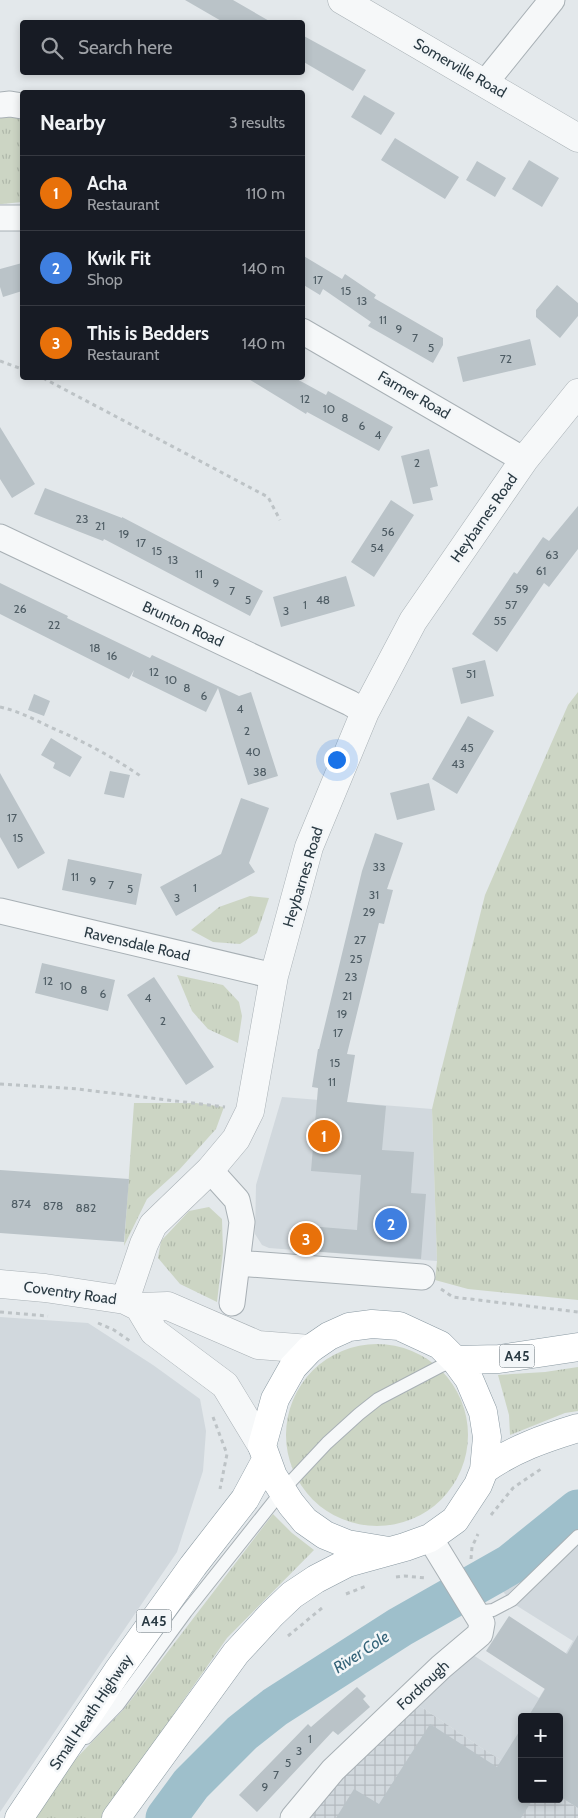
<!DOCTYPE html>
<meta charset="utf-8">
<style>
:root{--surface:#171b24;--page:#20242c;--text:#f1f3f6;--muted:#9ea1a6;--line:#363941;--accent:#1a73e8}
body{margin:0;font-family:Cabin,sans-serif;background:var(--page);color:var(--text)}
.controls{position:absolute;right:15px;bottom:15px;display:grid;overflow:hidden;border-radius:5px;box-shadow:0 2px 8px #0003}
.controls button{width:45px;height:45px;display:grid;place-items:center;padding:0;border:0;border-bottom:1px solid var(--line);background:var(--surface);color:var(--text);font:25px sans-serif}
.you{position:absolute;left:336px;top:759px;width:18px;height:18px;margin:-12px;border:4px solid #fff;border-radius:50%;background:#1a73e8;box-shadow:0 0 0 8px #1a73e833}
.badge{display:grid;place-items:center;width:32px;height:32px;border-radius:50%;background:var(--accent);color:#fff;font-size:16px;font-weight:700}
.pin{position:absolute;translate:-50% -50%;border:2px solid #fff;box-shadow:0 1px 5px #0006}
.list{margin:0;padding:0;list-style:none}
h2{display:flex;justify-content:space-between;align-items:center;height:65px;margin:0;padding:0 20px;font-size:21px}
h2 small{font-size:16px;font-weight:400;color:var(--muted)}
.list li{display:grid;grid-template-columns:32px 1fr auto;gap:15px;align-items:center;box-sizing:border-box;height:75px;padding:0 20px;border-top:1px solid var(--line)}
.list b{display:block;font-size:19px;white-space:nowrap}
.list p{margin:0;font-size:16px;white-space:nowrap;color:var(--muted)}
.list em{font-size:16px;font-style:normal;color:var(--muted)}
.icon{flex:none;width:28px;height:28px;fill:none;stroke:currentColor;stroke-width:2;stroke-linecap:round;stroke-linejoin:round}
.map{position:relative;flex:none;width:578px;height:1818px;overflow:hidden}
.search{position:absolute;background:var(--surface);box-shadow:0 2px 8px #0003;left:20px;top:20px;width:285px;height:55px;display:flex;align-items:center;gap:12px;box-sizing:border-box;padding:0 18px;border-radius:5px;color:var(--muted);font-size:19px}
.panel{position:absolute;background:var(--surface);box-shadow:0 2px 8px #0003;left:20px;top:90px;width:285px;height:290px;border-radius:5px}
.map>svg:first-child{display:block}
</style>
<div class="map">
<svg width="578" height="1818" viewBox="0 0 578 1818">
<defs>
<pattern id="industrial-grid" width="8" height="8" patternUnits="userSpaceOnUse" patternTransform="scale(1.25)"><rect width="8" height="8" fill="#d1d8dd"/><path d="M0 4h8M4 0v8" fill="none" stroke="#b4babf"/></pattern>
<pattern id="grass-tufts" width="24" height="20" patternUnits="userSpaceOnUse" patternTransform="scale(1.25)"><rect width="24" height="20" fill="#ccd5c4"/><path d="M3 7l-1-3M5 7V3M7 7l1-3M15 17l-1-3M17 17v-4M19 17l1-3" fill="none" stroke="#afb8aa"/></pattern>
</defs>
<rect width="100%" height="100%" fill="#e3e8eb"/>
<path fill="#d1d8dd" d="M 282,1097 L 432,1109 L 437,1261 L 269,1248 L 262,1245 L 255,1234 L 256,1185 Z
M 0,1317 L 88,1323 L 153,1365 L 200,1399 L 206,1431 L 203,1471 L 177,1552 L 0,1812 Z
M 578,1524 L 578,1808 L 559,1796 L 559,1717 L 522,1717 L 522,1773 L 480,1747 L 414,1702 L 470,1653 L 539,1698 L 573,1641 L 514,1604 L 497,1585 Z"/>
<path fill="url(#industrial-grid)" d="M 414,1702 L 480,1747 L 522,1773 L 522,1799 L 559,1799 L 559,1796 L 578,1808 L 578,1818 L 305,1818 L 313,1806 Z"/>
<path fill="url(#grass-tufts)" d="M 11,116 L 22,120 L 22,202 L 2,204 L 0,204 L 0,118 Z
M 578,692 L 578,1300 L 468,1289 L 435,1280 L 437,1261 L 432,1109 L 440,1075 L 485,895 L 568,705 Z
M 250,896 L 269,898 L 257,933 L 240,944 L 213,942 L 191,930 L 219,907 Z
M 177,975 L 223,985 L 239,1002 L 242,1016 L 238,1043 L 208,1029 L 192,1011 Z
M 134,1103 L 196,1103 L 224,1107 L 216,1129 L 179,1170 L 147,1199 L 124,1246 Z
M 209,1207 L 222,1219 L 223,1252 L 217,1302 L 180,1284 L 158,1258 L 161,1241 L 189,1211 Z
M286 1435a91 91 0 1 1 182 0a91 91 0 1 1-182 0Z
M 578,1367 L 578,1411 L 565,1413 L 510,1435 L 509,1415 L 498,1375 L 545,1372 Z
M 273,1514 L 292,1533 L 314,1550 L 227,1638 L 101,1818 L 30,1818 L 59,1776 L 124,1709 Z"/>
<g fill="none" stroke-linecap="round" stroke-linejoin="round">
<path stroke="#9ebfcb" stroke-width="41" d="M 166,1818 L 191,1784 L 242,1733 L 275,1707 L 400,1627 L 511,1564 L 578,1510"/>
</g>
<path fill="#bac3c8" d="M 185,0 L 233,0 L 271,22 L 223,22 Z
M 302,35 L 366,70 L 353,91 L 302,61 Z
M 364,95 L 395,113 L 381,135 L 351,117 Z
M 395,138 L 459,177 L 445,199 L 381,160 Z
M 529,160 L 559,178 L 542,207 L 512,189 Z
M 477,161 L 506,178 L 495,197 L 466,180 Z
M 302,255 L 342,279 L 345,274 L 376,295 L 374,298 L 443,338 L 443,345 L 433,363 L 368,326 L 371,322 L 323,289 L 320,295 L 302,284 Z
M 22,263 L 22,291 L 3,297 L 0,287 L 0,269 Z
M 557,285 L 578,303 L 578,316 L 560,338 L 536,317 L 536,310 Z
M 530,339 L 536,365 L 463,382 L 457,357 Z
M 247,378 L 295,378 L 326,395 L 328,391 L 393,427 L 379,451 L 307,412 L 306,414 Z
M 0,427 L 35,484 L 12,498 L 0,479 Z
M 429,449 L 438,486 L 430,488 L 433,500 L 413,504 L 401,456 Z
M 45,488 L 122,518 L 122,517 L 263,591 L 250,616 L 104,539 L 103,541 L 34,514 Z
M 391,500 L 414,515 L 374,577 L 351,562 Z
M 578,506 L 578,549 L 549,587 L 544,583 L 497,652 L 472,634 L 514,572 L 517,574 L 543,537 L 549,541 Z
M 346,576 L 355,606 L 281,627 L 273,597 Z
M 0,583 L 68,616 L 67,618 L 150,658 L 152,655 L 239,696 L 251,692 L 278,776 L 248,785 L 218,688 L 206,712 L 132,676 L 134,670 L 129,679 L 0,614 Z
M 485,660 L 494,696 L 461,704 L 452,668 Z
M 34,694 L 50,701 L 44,716 L 28,710 Z
M 468,716 L 494,731 L 457,794 L 432,779 Z
M 51,738 L 82,757 L 70,777 L 53,768 L 55,763 L 41,755 Z
M 110,771 L 130,775 L 124,798 L 104,794 Z
M 0,773 L 45,853 L 18,869 L 0,837 Z
M 429,783 L 435,810 L 397,820 L 390,793 Z
M 241,798 L 269,808 L 249,863 L 255,872 L 176,916 L 160,887 L 221,854 Z
M 375,833 L 403,843 L 387,889 L 393,890 L 384,924 L 379,923 L 347,1054 L 355,1055 L 347,1102 L 386,1106 L 382,1150 L 414,1152 L 411,1193 L 426,1194 L 421,1259 L 295,1250 L 297,1225 L 357,1230 L 361,1175 L 311,1171 L 318,1088 L 312,1087 L 318,1049 L 319,1049 L 362,871 Z
M 68,859 L 142,874 L 136,905 L 62,890 Z
M 42,963 L 115,980 L 108,1011 L 35,993 Z
M 154,977 L 214,1067 L 186,1085 L 127,995 Z
M 0,1170 L 129,1179 L 124,1242 L 0,1233 Z
M 509,1616 L 567,1654 L 578,1635 L 578,1808 L 559,1796 L 559,1717 L 528,1717 L 545,1689 L 486,1651 Z
M 357,1687 L 366,1696 L 363,1699 L 370,1707 L 338,1735 L 333,1731 L 257,1812 L 239,1795 L 308,1724 L 311,1727 Z
M 430,1724 L 497,1767 L 522,1727 L 522,1799 L 533,1799 L 521,1818 L 336,1818 L 354,1789 L 379,1804 Z"/>
<g fill="none" stroke-linecap="round" stroke-linejoin="round">
<defs>
<path id="service" d="M 476,1612 L 493,1610 L 512,1600 L 578,1536
M 86,1738 L 118,1705 L 186,1612 L 282,1491 L 327,1443 L 359,1414 L 378,1399 L 441,1366 L 455,1360"/>
<path id="minor" d="M 485,83 L 552,0
M 0,105 L 10,104 L 22,106
M 0,218 L 22,218
M 302,331 L 524,460
M 0,537 L 350,703 L 365,712
M 0,911 L 274,976
M 210,1170 L 237,1200 L 242,1222 L 237,1263 L 422,1277
M 232,1303 L 237,1263
M 293,1818 L 333,1770 L 441,1667 L 480,1634 L 482,1623 L 430,1538"/>
<path id="tertiary" d="M 342,0 L 578,138
M 0,1284 L 45,1288 L 125,1300 L 139,1307 L 168,1306 L 258,1345 L 310,1349
M 125,1300 L 144,1244 L 153,1225 L 210,1170 L 236,1139 L 250,1111 L 274,976 L 309,847 L 365,712 L 413,621 L 524,460 L 578,393
M 139,1307 L 154,1332 L 225,1385 L 262,1446"/>
<path id="trunk" d="M 455,1360 L 499,1359 L 578,1347
M 484,1470 C 513,1449 545,1438 578,1428
M 19,1818 L 117,1672 L 193,1566 L 245,1499 L 266,1460
M 116,1818 L 236,1653 L 272,1614 L 292,1595 L 316,1579 L 347,1563 L 405,1547 L 430,1538 L 455,1520 L 478,1485 L 484,1470 L 487,1437 L 483,1412 L 469,1379 L 455,1360 L 440,1345 L 399,1326 L 372,1324 L 349,1327 L 329,1336 L 310,1349 L 293,1367 L 275,1399 L 262,1446 L 273,1476 L 291,1504 L 305,1521 L 325,1535 L 347,1544 L 389,1551"/>
</defs>
<use href="#service" stroke="#a8b0b5" stroke-width="14"/>
<use href="#minor" stroke="#a8b0b5" stroke-width="27"/>
<use href="#tertiary" stroke="#a8b0b5" stroke-width="29"/>
<use href="#trunk" stroke="#8a99a2" stroke-width="29"/>
<path stroke="#bdc3c6" stroke-width="3" stroke-dasharray="4 4" stroke-linecap="butt" d="M 0,361 L 22,369
M 43,378 L 268,497 L 280,520
M 0,707 C 18,711 34,719 50,727 C 83,741 113,757 142,777
M 0,1084 L 78,1089 L 225,1107
M 441,1289 L 453,1297 L 578,1312
M 0,1312 L 48,1316
M 98,1323 L 114,1330 L 130,1341
M 213,1417 L 227,1454 L 220,1489
M 491,1515 L 513,1488 L 541,1469
M 471,1559 L 472,1547 L 478,1534
M 396,1577 L 404,1576 L 427,1578
M 346,1594 L 366,1586
M 288,1636 L 322,1608"/>
<use href="#service" stroke="#f6f8f9" stroke-width="12"/>
<use href="#minor" stroke="#f6f8f9" stroke-width="25"/>
<use href="#tertiary" stroke="#f6f8f9" stroke-width="28"/>
<use href="#trunk" stroke="#fff" stroke-width="28"/>
</g>
<g text-anchor="middle" dominant-baseline="central" stroke-width="5" stroke-linejoin="round" paint-order="stroke">
<g font-size="12" fill="#4e5c64">
<text x="318" y="279">17</text>
<text x="346" y="290">15</text>
<text x="362" y="300">13</text>
<text x="383" y="319">11</text>
<text x="399" y="328">9</text>
<text x="415" y="337">7</text>
<text x="431" y="347">5</text>
<text x="506" y="358">72</text>
<text x="305" y="398">12</text>
<text x="329" y="408">10</text>
<text x="345" y="417">8</text>
<text x="362" y="425">6</text>
<text x="378" y="434">4</text>
<text x="417" y="462">2</text>
<text x="82" y="518">23</text>
<text x="100" y="525">21</text>
<text x="388" y="531">56</text>
<text x="124" y="533">19</text>
<text x="141" y="542">17</text>
<text x="377" y="547">54</text>
<text x="157" y="550">15</text>
<text x="552" y="554">63</text>
<text x="173" y="559">13</text>
<text x="541" y="570">61</text>
<text x="199" y="573">11</text>
<text x="216" y="582">9</text>
<text x="522" y="588">59</text>
<text x="232" y="590">7</text>
<text x="248" y="599">5</text>
<text x="323" y="599">48</text>
<text x="305" y="604">1</text>
<text x="511" y="604">57</text>
<text x="20" y="608">26</text>
<text x="286" y="610">3</text>
<text x="500" y="620">55</text>
<text x="54" y="624">22</text>
<text x="95" y="647">18</text>
<text x="112" y="655">16</text>
<text x="154" y="671">12</text>
<text x="471" y="673">51</text>
<text x="171" y="679">10</text>
<text x="187" y="687">8</text>
<text x="204" y="695">6</text>
<text x="240" y="708">4</text>
<text x="247" y="730">2</text>
<text x="467" y="747">45</text>
<text x="253" y="751">40</text>
<text x="458" y="763">43</text>
<text x="260" y="771">38</text>
<text x="12" y="817">17</text>
<text x="18" y="837">15</text>
<text x="379" y="866">33</text>
<text x="75" y="876">11</text>
<text x="93" y="880">9</text>
<text x="111" y="884">7</text>
<text x="195" y="887">1</text>
<text x="130" y="888">5</text>
<text x="374" y="894">31</text>
<text x="177" y="897">3</text>
<text x="369" y="911">29</text>
<text x="360" y="939">27</text>
<text x="356" y="958">25</text>
<text x="351" y="976">23</text>
<text x="48" y="980">12</text>
<text x="66" y="985">10</text>
<text x="84" y="989">8</text>
<text x="103" y="993">6</text>
<text x="347" y="995">21</text>
<text x="148" y="997">4</text>
<text x="342" y="1013">19</text>
<text x="163" y="1020">2</text>
<text x="338" y="1032">17</text>
<text x="335" y="1062">15</text>
<text x="332" y="1081">11</text>
<text x="21" y="1203">874</text>
<text x="53" y="1205">878</text>
<text x="86" y="1207">882</text>
<text x="310" y="1738">1</text>
<text x="299" y="1750">3</text>
<text x="288" y="1762">5</text>
<text x="276" y="1774">7</text>
<text x="265" y="1786">9</text>
</g>
<g fill="#f3f6f8" stroke="#667279" stroke-width="1">
<rect x="499.5" y="1344.5" width="35" height="23" rx="4"/>
<rect x="136.5" y="1609.5" width="35" height="23" rx="4"/>
</g>
<g font-size="14" font-weight="bold" fill="#2a3a43">
<text x="517" y="1356">A45</text>
<text x="154" y="1621">A45</text>
</g>
<g font-size="15" fill="#2a3a43" stroke="#f3f6f8">
<text transform="translate(460 68) rotate(30)">Somerville Road</text>
<text transform="translate(414 395) rotate(30)">Farmer Road</text>
<text transform="translate(484 518) rotate(-55)">Heybarnes Road</text>
<text transform="translate(183 624) rotate(25)">Brunton Road</text>
<text transform="translate(303 877) rotate(-73)">Heybarnes Road</text>
<text transform="translate(137 944) rotate(13)">Ravensdale Road</text>
<text transform="translate(70 1293) rotate(8)">Coventry Road</text>
<text transform="translate(423 1685) rotate(-43)">Fordrough</text>
<text transform="translate(91 1712) rotate(-56)">Small Heath Highway</text>
</g>
<g font-size="16" font-style="italic" fill="#346378" stroke="#f3f6f8">
<text transform="translate(361 1652) rotate(-33)">River Cole</text>
</g>
</g>
</svg>
<div class="controls">
<button>+</button>
<button>−</button>
</div>
<div class="you"></div>
<div class="pin badge" style="left:324px;top:1136px;background:#e8710a">1</div>
<div class="pin badge" style="left:391px;top:1224px;background:#3f7fe0">2</div>
<div class="pin badge" style="left:306px;top:1239px;background:#e8710a">3</div>
<div class="search"><svg class="icon" aria-label="search" viewBox="0 0 24 24"><circle cx="10" cy="10" r="6"/><path d="M15 15l6 6"/></svg>Search here</div>
<section class="panel">
<h2>Nearby<small>3 results</small></h2>
<ul class="list">
<li><span class="badge" style="background:#e8710a">1</span><div><b>Acha</b><p>Restaurant</p></div><em>110 m</em></li>
<li><span class="badge" style="background:#3f7fe0">2</span><div><b>Kwik Fit</b><p>Shop</p></div><em>140 m</em></li>
<li><span class="badge" style="background:#e8710a">3</span><div><b>This is Bedders</b><p>Restaurant</p></div><em>140 m</em></li>
</ul>
</section>
</div>
